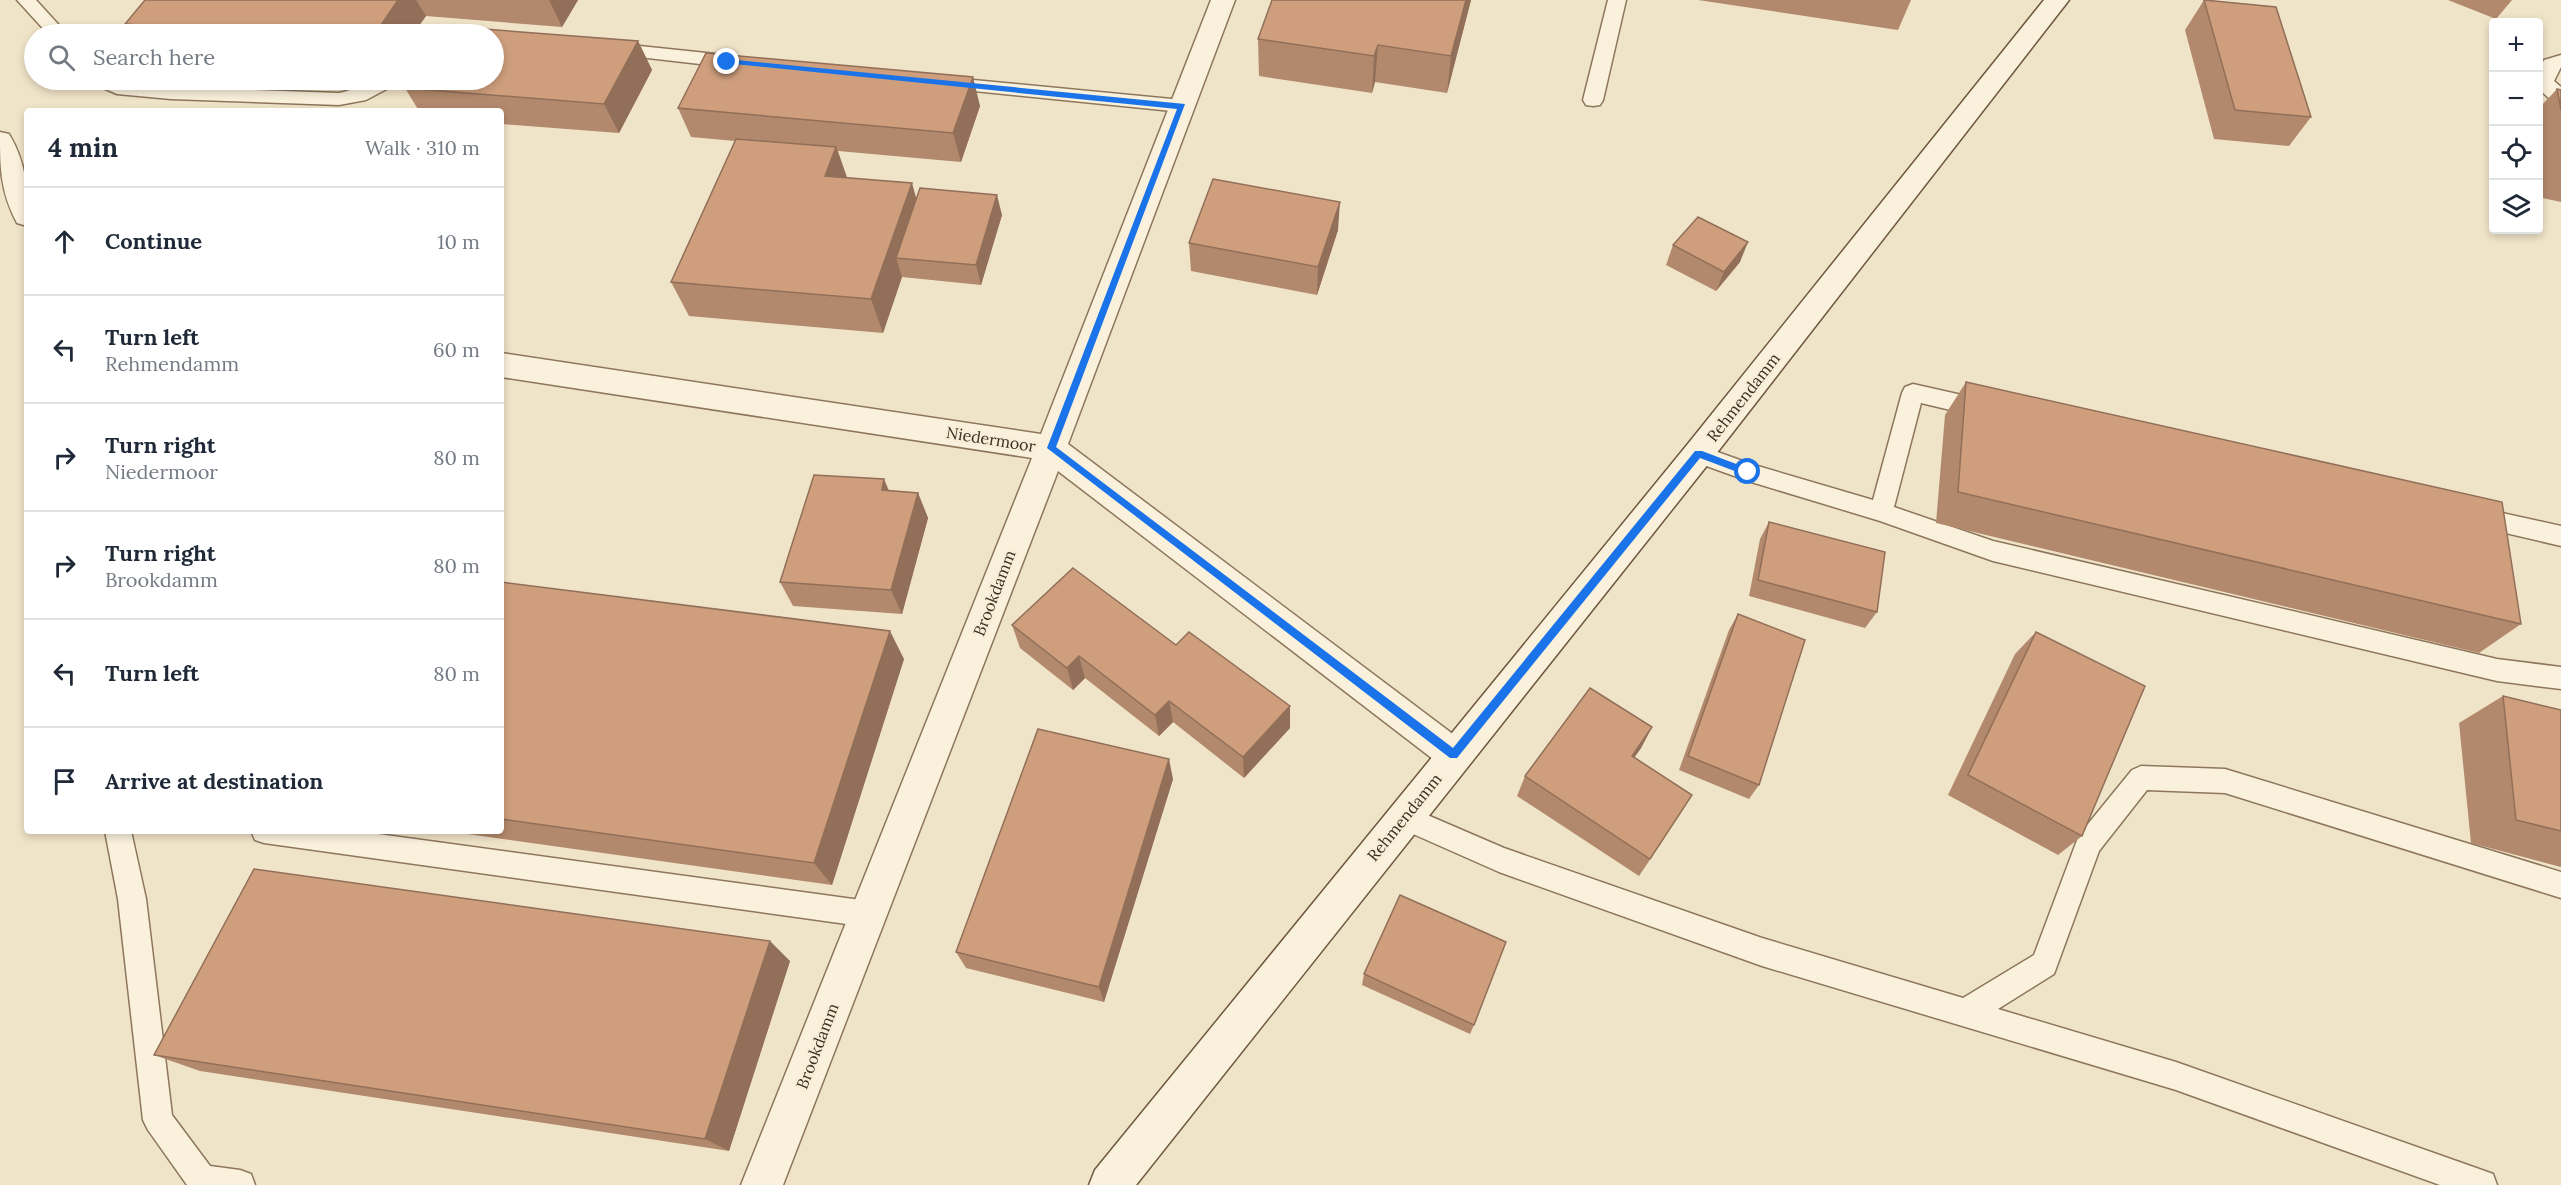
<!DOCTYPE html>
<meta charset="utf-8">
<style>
:root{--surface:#fff;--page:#f2f2f3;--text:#1f2937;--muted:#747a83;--line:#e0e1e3}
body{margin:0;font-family:Lora,serif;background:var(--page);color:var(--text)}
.controls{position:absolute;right:18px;top:18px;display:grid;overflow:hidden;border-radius:6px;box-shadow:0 3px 9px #0003}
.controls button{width:54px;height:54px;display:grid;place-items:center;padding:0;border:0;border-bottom:2px solid var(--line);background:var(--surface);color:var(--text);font:30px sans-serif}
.stop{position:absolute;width:18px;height:18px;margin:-14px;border:4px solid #1a73e8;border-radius:50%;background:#fff}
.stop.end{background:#1a73e8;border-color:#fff;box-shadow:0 2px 6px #0008}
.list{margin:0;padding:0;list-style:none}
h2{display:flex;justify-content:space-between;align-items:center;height:78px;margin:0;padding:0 24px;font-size:26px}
h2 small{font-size:20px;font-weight:400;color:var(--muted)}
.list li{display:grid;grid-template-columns:39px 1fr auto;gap:18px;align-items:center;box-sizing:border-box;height:108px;padding:0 24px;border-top:2px solid var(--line)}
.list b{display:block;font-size:22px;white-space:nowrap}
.list p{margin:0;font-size:20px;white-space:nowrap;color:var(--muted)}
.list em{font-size:20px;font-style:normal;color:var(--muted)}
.icon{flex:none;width:33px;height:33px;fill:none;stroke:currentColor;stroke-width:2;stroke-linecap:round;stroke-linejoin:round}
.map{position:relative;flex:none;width:2561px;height:1185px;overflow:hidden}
.search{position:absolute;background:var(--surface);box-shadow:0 3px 9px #0003;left:24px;top:24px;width:480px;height:66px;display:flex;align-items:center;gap:15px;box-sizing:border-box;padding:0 21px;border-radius:33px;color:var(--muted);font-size:22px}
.panel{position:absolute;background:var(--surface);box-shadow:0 3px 9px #0003;left:24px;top:108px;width:480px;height:726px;border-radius:6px}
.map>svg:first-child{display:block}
</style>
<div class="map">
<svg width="2561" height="1185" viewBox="0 0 2561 1185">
<rect width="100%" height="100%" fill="#f0e4c8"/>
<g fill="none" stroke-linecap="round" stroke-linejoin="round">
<defs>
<path id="lane" d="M 17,0 L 36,0 L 67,34 L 48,34 Z
M 1608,0 L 1626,0 L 1603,100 L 1600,105 L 1593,106 L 1586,105 L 1583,100 Z
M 611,43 L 735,56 L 742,58 L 744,62 L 742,66 L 735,68 L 604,53 L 602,49 L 604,45 Z
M 2561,55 L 2561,67 L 2554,81 L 2561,87 L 2561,104 L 2554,103 L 2538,88 L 2538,72 L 2544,60 Z
M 942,77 L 1182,100 L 1189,101 L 1192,106 L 1189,111 L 1182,112 L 935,87 L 933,83 L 935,79 Z
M 92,80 L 116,80 L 121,82 L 171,87 L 339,93 C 363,88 373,77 398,80 L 396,84 L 366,100 L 339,105 L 171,99 L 117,94 L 94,84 Z
M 1913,384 L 1984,400 L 1992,403 L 1995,409 L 1992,415 L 1984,418 L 1921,403 L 1894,507 L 1993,541 L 2497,659 L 2561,667 L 2561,689 L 2497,681 L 1993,561 L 1880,521 L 1748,481 L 1690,460 L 1687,454 L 1690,448 L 1698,445 L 1751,464 L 1873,500 L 1902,393 L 1905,387 Z
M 2475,507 L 2561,526 L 2561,546 L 2467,524 L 2463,517 L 2467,510 Z
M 2141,766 L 2225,769 L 2561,872 L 2561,898 L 2225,793 L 2147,790 L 2099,851 L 2054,974 L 1998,1009 L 2176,1062 L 2482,1170 L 2493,1174 L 2497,1185 L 2440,1185 L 2176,1090 L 1762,966 L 1499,872 L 1395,826 L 1391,817 L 1395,808 L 1404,805 L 1504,848 L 1762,938 L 1963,998 L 2034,955 L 2079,835 L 2132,770 Z
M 105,831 L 131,831 L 146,899 L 172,1115 L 210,1166 L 240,1170 L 251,1174 L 255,1185 L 187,1185 L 148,1130 L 143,1120 L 118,899 Z
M 251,831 L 356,831 L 868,901 L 878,905 L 882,914 L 878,923 L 868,927 L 264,843 L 255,840 Z"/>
<path id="street" d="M 1211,0 L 1235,0 L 1068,444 L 1466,744 L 1472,755 L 1466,766 L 1454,771 L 1442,766 L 1058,471 L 783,1185 L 741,1185 L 1032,458 L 501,377 L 501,353 L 1041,434 Z
M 0,132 L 9,134 C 28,166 27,191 27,226 L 17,223 C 0,191 0,167 0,132 Z"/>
<path id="secondary" d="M 2044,0 L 2069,0 L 1709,463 L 1136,1185 L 1089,1185 L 1095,1170 L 1687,445 Z"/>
</defs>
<use href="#lane" stroke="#8d765c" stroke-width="3"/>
<use href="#street" stroke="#8d765c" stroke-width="3"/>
<use href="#secondary" stroke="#6f573f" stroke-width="3"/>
<use href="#lane" fill="#faf1dc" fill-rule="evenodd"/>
<use href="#street" fill="#faf1dc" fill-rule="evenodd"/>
<use href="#secondary" fill="#faf1dc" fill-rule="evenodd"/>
</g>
<path fill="#b2896c" d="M 145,0 L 578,0 L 562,27 L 426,16 L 413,34 L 134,34 L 125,24 Z
M 1272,0 L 1471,0 L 1447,93 L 1375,82 L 1372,93 L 1259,76 L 1258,39 Z
M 1698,0 L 1911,0 L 1898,30 Z
M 2204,0 L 2311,117 L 2289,146 L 2214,139 L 2185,30 Z
M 2448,0 L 2512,0 L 2496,19 Z
M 638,41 L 652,70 L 619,133 L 501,124 L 501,111 L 419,111 L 405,88 Z
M 2557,89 L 2561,90 L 2561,202 L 2538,197 L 2538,109 Z
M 980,106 L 961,162 L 838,151 L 847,178 L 916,199 L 1002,215 L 981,285 L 902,277 L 883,333 L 689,316 L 671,282 L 735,141 L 691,137 L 678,108 Z
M 1338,230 L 1317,295 L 1191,271 L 1189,243 Z
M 1673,245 L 1740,262 L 1716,291 L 1666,265 Z
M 1966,382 L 2521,624 L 2479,653 L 1936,523 L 1945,415 Z
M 889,491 L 918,493 L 928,518 L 902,614 L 793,606 L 780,582 Z
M 1769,522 L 1877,612 L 1865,628 L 1749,596 L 1760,539 Z
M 501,582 L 904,659 L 832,885 L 446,831 L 501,831 Z
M 1738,614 L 1759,785 L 1749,799 L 1679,770 L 1729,630 Z
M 1012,625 L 1176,645 L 1290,728 L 1244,778 L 1173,722 L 1159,736 L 1085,678 L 1073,690 L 1020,648 Z
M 2036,632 L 2082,836 L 2058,855 L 1948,795 L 2015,654 Z
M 2503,696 L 2561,710 L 2561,867 L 2471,843 L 2459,723 Z
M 1652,727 L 1641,748 L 1634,758 L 1680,814 L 1639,876 L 1517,796 L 1525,776 Z
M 1173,779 L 1104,1002 L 966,968 L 956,952 Z
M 790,961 L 729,1151 L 200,1071 L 154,1055 Z
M 1364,974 L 1474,1025 L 1470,1034 L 1362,985 Z"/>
<path fill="#916f58" d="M 398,0 L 416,0 L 426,16 L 413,34 L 375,34 Z
M 549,0 L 578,0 L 562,27 Z
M 1466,0 L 1471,0 L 1447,93 L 1451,56 Z
M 638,41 L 652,70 L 619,133 L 604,104 Z
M 1378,45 L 1375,82 L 1372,93 L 1374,56 Z
M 973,77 L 980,106 L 961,162 L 953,133 Z
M 836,147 L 849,183 L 825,176 Z
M 912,183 L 922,219 L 896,258 L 902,277 L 883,333 L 871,299 Z
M 997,195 L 1002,215 L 981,285 L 976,265 Z
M 1340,202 L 1338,230 L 1317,295 L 1318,267 Z
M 1748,242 L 1740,262 L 1716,291 L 1724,272 Z
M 884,479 L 895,505 L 882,490 Z
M 918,493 L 928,518 L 902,614 L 891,590 Z
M 890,631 L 904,659 L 832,885 L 814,863 Z
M 1079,656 L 1085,678 L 1073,690 L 1067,668 Z
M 1169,701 L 1173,722 L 1159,736 L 1155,715 Z
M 1290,706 L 1290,728 L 1244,778 L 1243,757 Z
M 1652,727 L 1641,748 L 1621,776 L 1632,756 Z
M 1169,759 L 1173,779 L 1104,1002 L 1099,987 Z
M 1692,795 L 1680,814 L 1639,876 L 1650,859 Z
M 770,941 L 790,961 L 729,1151 L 705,1139 Z"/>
<path fill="#cf9f7d" stroke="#916f58" stroke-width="1.5" d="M 145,0 L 398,0 L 375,34 L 258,34 L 125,24 Z
M 1272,0 L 1466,0 L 1451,56 L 1378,45 L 1374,56 L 1258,39 Z
M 2204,0 L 2276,7 L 2311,117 L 2235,110 Z
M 445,26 L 638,41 L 604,104 L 405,88 L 410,80 L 494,80 L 494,34 L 439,34 Z
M 706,53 L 973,77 L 953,133 L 678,108 Z
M 2557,89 L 2561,90 L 2561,110 Z
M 736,139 L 836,147 L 825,176 L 912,183 L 871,299 L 671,282 Z
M 1213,179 L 1340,202 L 1318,267 L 1189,243 Z
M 920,188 L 997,195 L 976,265 L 896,258 Z
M 1698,217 L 1748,242 L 1724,272 L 1673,245 Z
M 1966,382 L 2502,502 L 2521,624 L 1958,492 Z
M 814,475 L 884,479 L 882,490 L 918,493 L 891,590 L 780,582 Z
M 1769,522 L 1885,552 L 1877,612 L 1758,580 Z
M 1073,568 L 1176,645 L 1189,632 L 1290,706 L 1243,757 L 1169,701 L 1155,715 L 1079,656 L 1067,668 L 1012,625 Z
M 501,582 L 890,631 L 814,863 L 501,819 Z
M 1738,614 L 1805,640 L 1759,785 L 1688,756 Z
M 2036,632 L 2145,686 L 2082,836 L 1968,775 Z
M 1590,688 L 1652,727 L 1632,756 L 1692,795 L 1650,859 L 1525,776 Z
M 2503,696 L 2561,710 L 2561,831 L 2516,820 Z
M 1038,729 L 1169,759 L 1099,987 L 956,952 Z
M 254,869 L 770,941 L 705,1139 L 154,1055 Z
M 1400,895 L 1506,942 L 1474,1025 L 1364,974 Z"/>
<path fill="#1a73e8" d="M 727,59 L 1185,104 L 1056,447 L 1453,748 L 1695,451 L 1702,451 L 1752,470 L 1753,472 L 1748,476 L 1700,458 L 1457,758 L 1450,758 L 1047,448 L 1177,109 L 724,63 L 723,62 Z"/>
<g text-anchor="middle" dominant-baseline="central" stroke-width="5" stroke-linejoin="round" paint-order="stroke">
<g font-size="16" fill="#3d2e20" stroke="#f7eed8">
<text transform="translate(1743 397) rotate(-52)">Rehmendamm</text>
<text transform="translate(991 439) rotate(9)">Niedermoor</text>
<text transform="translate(994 593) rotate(-69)">Brookdamm</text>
<text transform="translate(1404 817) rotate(-51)">Rehmendamm</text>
<text transform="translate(817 1046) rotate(-69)">Brookdamm</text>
</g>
</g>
</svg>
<div class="controls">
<button>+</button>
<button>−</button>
<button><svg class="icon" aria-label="locate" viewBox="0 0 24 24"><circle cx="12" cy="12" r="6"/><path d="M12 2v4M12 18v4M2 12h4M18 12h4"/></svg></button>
<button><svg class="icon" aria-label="layers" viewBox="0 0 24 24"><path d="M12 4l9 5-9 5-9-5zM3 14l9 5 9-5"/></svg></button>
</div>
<div class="stop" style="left:1748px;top:472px"></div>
<div class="stop end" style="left:727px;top:62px"></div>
<div class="search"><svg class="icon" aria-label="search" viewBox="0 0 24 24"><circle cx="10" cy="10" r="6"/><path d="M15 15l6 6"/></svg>Search here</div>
<section class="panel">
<h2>4 min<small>Walk · 310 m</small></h2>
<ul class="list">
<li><svg class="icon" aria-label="ahead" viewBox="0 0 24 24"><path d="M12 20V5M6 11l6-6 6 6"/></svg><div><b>Continue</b></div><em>10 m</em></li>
<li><svg class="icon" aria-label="left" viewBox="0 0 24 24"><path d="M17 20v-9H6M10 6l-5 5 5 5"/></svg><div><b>Turn left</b><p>Rehmendamm</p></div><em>60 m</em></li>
<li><svg class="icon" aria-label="right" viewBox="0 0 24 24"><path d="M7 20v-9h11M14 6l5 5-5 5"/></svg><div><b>Turn right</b><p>Niedermoor</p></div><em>80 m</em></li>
<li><svg class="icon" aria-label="right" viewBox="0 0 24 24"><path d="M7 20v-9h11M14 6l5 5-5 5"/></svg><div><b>Turn right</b><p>Brookdamm</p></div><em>80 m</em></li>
<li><svg class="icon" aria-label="left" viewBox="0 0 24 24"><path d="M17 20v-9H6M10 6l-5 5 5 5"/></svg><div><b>Turn left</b></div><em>80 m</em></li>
<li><svg class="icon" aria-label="arrive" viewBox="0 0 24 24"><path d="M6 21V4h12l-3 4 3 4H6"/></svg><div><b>Arrive at destination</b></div></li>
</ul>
</section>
</div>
